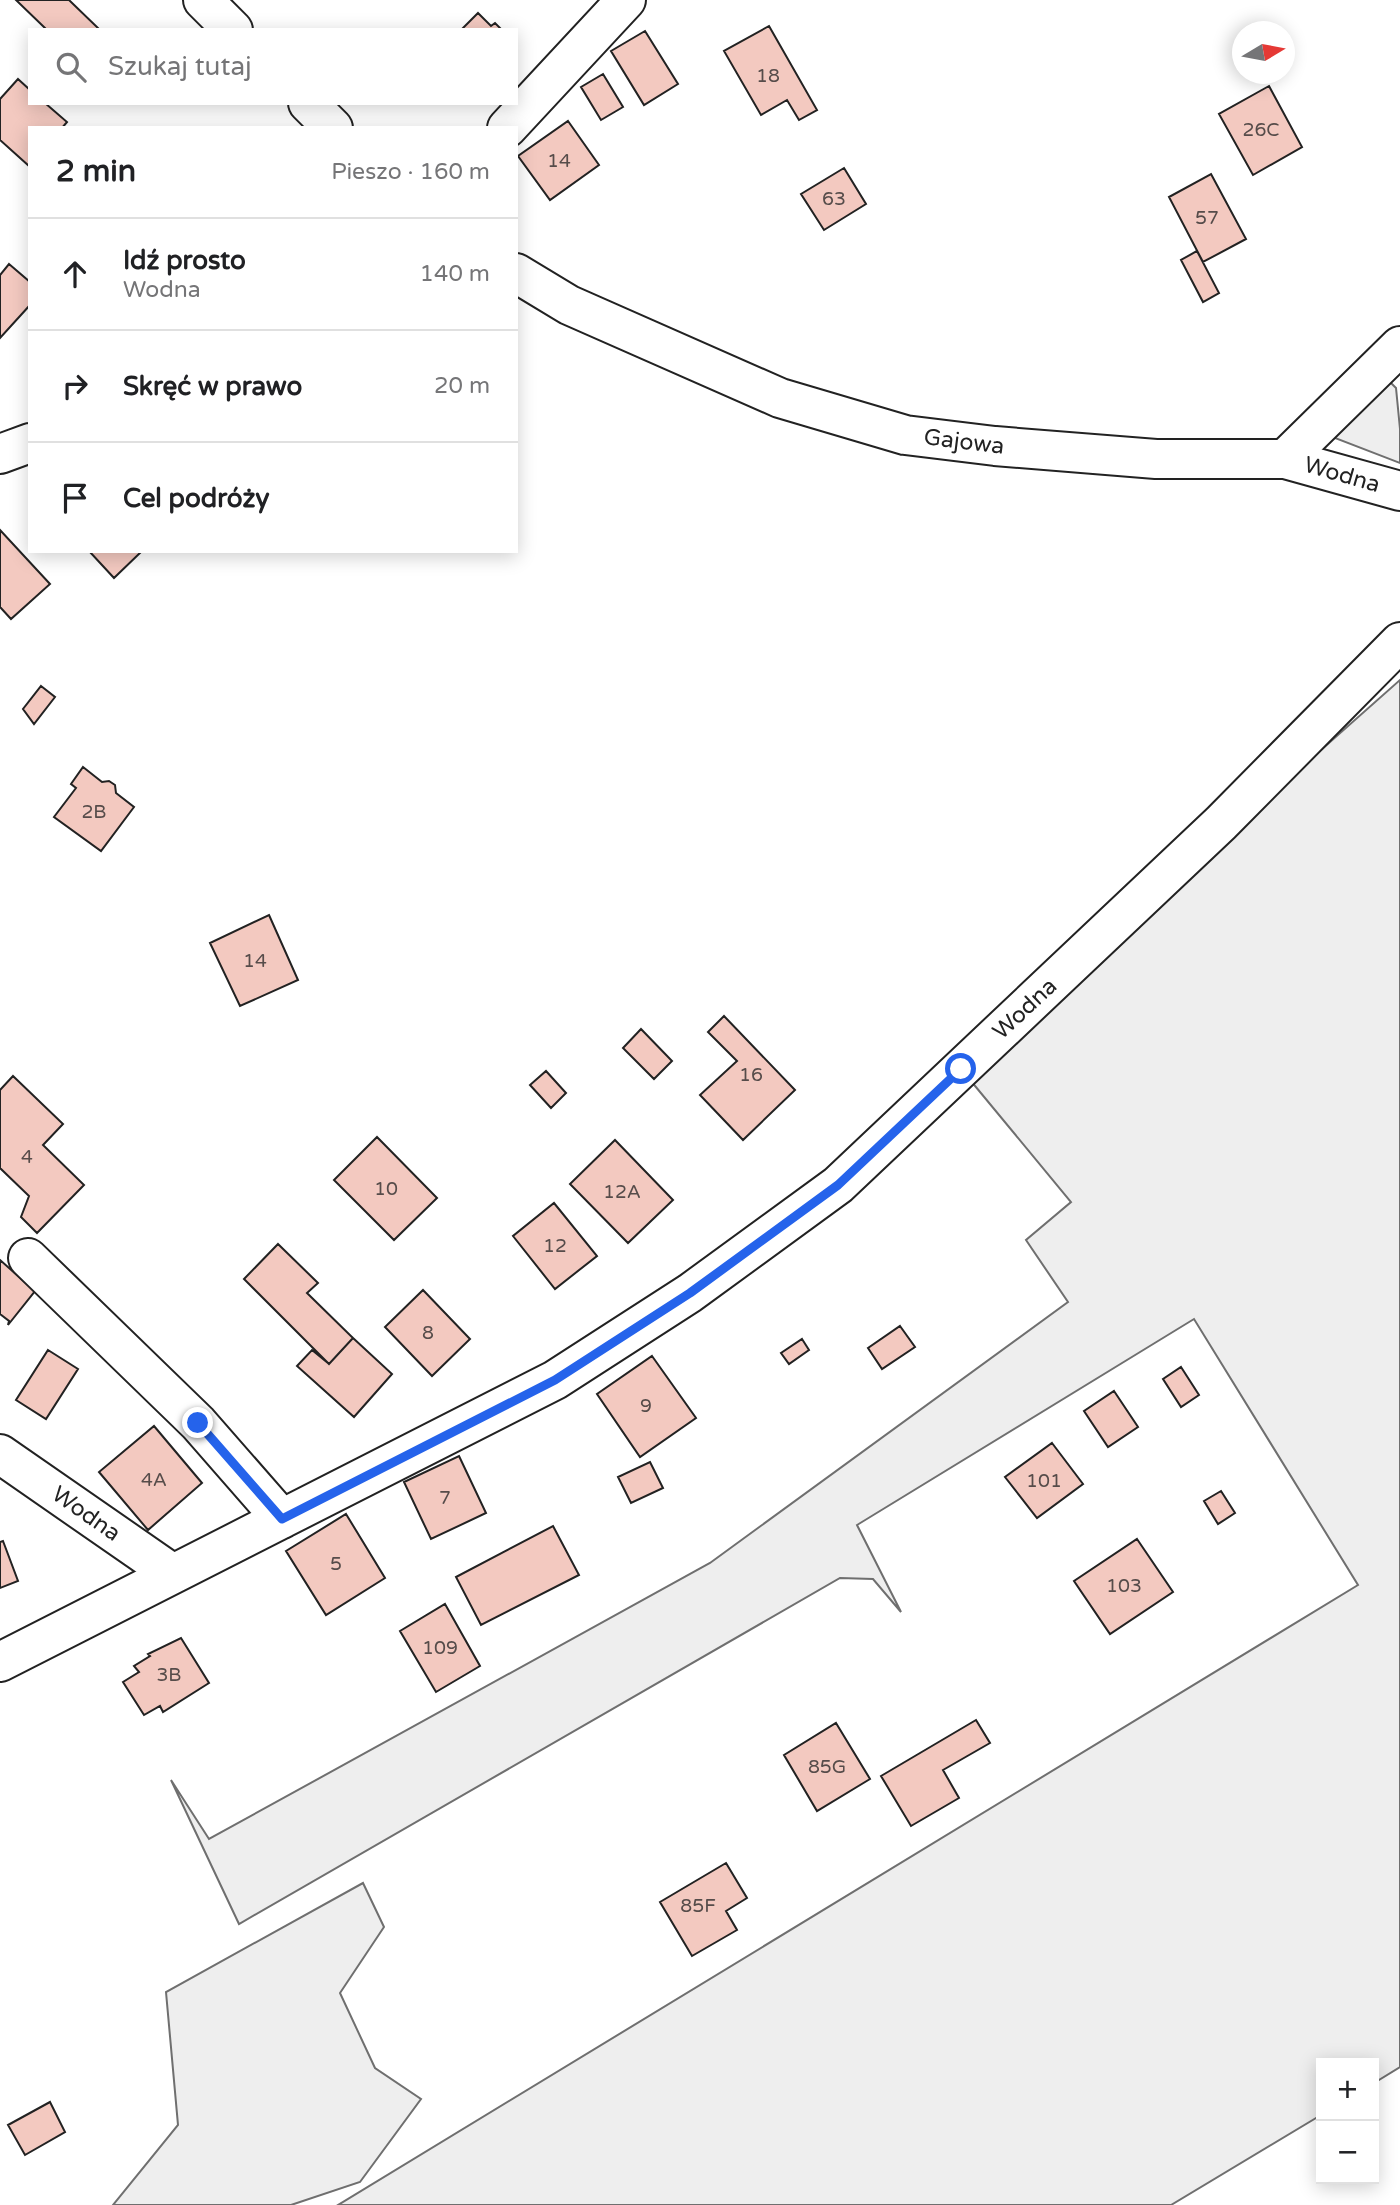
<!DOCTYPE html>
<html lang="pl">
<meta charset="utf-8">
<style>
:root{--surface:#fff;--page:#f2f2f2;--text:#202124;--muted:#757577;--line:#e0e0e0}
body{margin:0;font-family:"Varela Round",sans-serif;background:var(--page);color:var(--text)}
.controls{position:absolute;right:21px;bottom:21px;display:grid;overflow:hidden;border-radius:0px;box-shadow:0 4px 18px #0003}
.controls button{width:63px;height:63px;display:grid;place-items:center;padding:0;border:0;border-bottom:2px solid var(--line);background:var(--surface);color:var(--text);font:35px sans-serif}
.compass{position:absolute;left:1232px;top:21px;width:63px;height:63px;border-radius:50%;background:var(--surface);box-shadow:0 4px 18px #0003;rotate:80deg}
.stop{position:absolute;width:21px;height:21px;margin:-16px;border:5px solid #2563eb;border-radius:50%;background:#fff}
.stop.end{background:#2563eb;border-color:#fff;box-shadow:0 2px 7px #0008}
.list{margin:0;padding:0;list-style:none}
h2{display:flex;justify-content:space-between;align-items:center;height:91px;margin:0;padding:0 28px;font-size:30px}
h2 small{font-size:23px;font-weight:400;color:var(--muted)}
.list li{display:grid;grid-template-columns:46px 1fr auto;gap:21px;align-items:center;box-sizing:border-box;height:112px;padding:0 28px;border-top:2px solid var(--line)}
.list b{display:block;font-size:26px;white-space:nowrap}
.list p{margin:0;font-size:23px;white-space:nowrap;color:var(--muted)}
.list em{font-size:23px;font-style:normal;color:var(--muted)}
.icon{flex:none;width:38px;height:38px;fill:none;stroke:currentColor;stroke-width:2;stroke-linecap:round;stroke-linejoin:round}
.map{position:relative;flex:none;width:1400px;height:2205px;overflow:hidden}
.search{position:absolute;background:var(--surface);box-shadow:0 4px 18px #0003;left:28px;top:28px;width:490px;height:77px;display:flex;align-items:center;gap:18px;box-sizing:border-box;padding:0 24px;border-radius:0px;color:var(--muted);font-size:26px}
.panel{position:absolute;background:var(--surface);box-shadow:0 4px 18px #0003;left:28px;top:126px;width:490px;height:427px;border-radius:0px}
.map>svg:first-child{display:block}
</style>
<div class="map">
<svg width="1400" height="2205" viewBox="0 0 1400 2205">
<rect width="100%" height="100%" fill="#fff"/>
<path fill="#eee" stroke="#6f6f6f" stroke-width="2" d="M 1388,380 L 1396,388 L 1400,429 L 1400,463 L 1322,433 Z
M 1400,680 L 1400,2067 L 1374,2083 L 1374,2063 L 1321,2063 L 1321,2115 L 1171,2205 L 338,2205 L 1358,1585 L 1194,1319 L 857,1525 L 901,1612 L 873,1579 L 840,1578 L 239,1924 L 171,1780 L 209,1839 L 710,1563 L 1068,1302 L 1026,1240 L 1071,1202 L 961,1069 Z
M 363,1883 L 384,1927 L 340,1993 L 375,2068 L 421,2099 L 360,2182 L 291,2205 L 113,2205 L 178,2125 L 166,1992 Z"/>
<path fill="#f3c9c0" stroke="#222" stroke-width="2" d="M 16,0 L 69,0 L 99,29 L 47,30 Z
M 478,13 L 491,26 L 495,23 L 502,30 L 461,30 Z
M 769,26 L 817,110 L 799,120 L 787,100 L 761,115 L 724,51 Z
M 645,31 L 678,84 L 644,105 L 611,51 Z
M 603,74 L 623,107 L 601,120 L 581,87 Z
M 18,79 L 30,90 L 30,103 L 45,103 L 67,122 L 62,128 L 30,128 L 29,166 L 0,140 L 0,99 Z
M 1269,86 L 1302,147 L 1253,175 L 1219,114 Z
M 568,121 L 599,165 L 550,200 L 518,156 Z
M 844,168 L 866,204 L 824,230 L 801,194 Z
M 1211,174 L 1246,239 L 1203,262 L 1169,197 Z
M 1197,251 L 1219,293 L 1203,302 L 1181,260 Z
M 9,264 L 30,282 L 30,305 L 0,338 L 0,275 Z
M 0,530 L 50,584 L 11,619 L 0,607 Z
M 89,551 L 142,551 L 114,578 Z
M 41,686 L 55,697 L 34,724 L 23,709 Z
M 83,767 L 102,782 L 109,781 L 115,785 L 116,793 L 134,807 L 101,851 L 54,817 L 76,788 L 71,784 Z
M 269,915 L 298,980 L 240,1006 L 210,943 Z
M 724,1016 L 795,1090 L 743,1140 L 700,1095 L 737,1061 L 708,1032 Z
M 641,1029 L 672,1061 L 654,1079 L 623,1048 Z
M 546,1071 L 566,1093 L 551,1108 L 530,1085 Z
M 13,1076 L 63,1124 L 43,1145 L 84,1185 L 37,1233 L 21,1217 L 29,1196 L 0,1168 L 0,1090 Z
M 377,1137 L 437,1198 L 394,1240 L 334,1180 Z
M 615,1140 L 673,1200 L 628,1243 L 570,1184 Z
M 554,1203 L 597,1256 L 555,1289 L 513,1236 Z
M 278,1244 L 318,1283 L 307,1293 L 353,1338 L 329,1364 L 244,1279 Z
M 0,1260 L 35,1291 L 8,1325 L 9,1321 L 0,1314 Z
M 423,1290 L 470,1339 L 432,1376 L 385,1327 Z
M 900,1326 L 915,1347 L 882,1369 L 868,1348 Z
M 353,1338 L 392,1374 L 354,1417 L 297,1366 L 312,1350 L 329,1364 Z
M 802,1339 L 809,1350 L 789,1364 L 781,1353 Z
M 48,1350 L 78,1369 L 46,1419 L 16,1400 Z
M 652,1356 L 696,1418 L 640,1457 L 597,1394 Z
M 1181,1367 L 1199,1395 L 1181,1407 L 1163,1379 Z
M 1114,1391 L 1138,1427 L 1108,1447 L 1084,1411 Z
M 154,1426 L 202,1483 L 148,1530 L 99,1472 Z
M 1052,1443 L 1083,1484 L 1037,1518 L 1005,1477 Z
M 459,1456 L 486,1513 L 431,1539 L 404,1482 Z
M 650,1462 L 663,1488 L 631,1503 L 618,1477 Z
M 1221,1491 L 1235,1513 L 1218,1524 L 1204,1501 Z
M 346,1514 L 385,1578 L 326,1615 L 286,1551 Z
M 553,1526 L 579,1575 L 481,1625 L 456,1577 Z
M 1137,1539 L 1173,1592 L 1110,1634 L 1074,1581 Z
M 3,1541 L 18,1581 L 0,1588 L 0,1542 Z
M 445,1604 L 480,1666 L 436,1692 L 400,1631 Z
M 181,1638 L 209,1683 L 163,1712 L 160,1706 L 144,1715 L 123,1682 L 139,1672 L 134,1666 L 150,1656 L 148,1654 Z
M 976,1720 L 990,1743 L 943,1770 L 959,1798 L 911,1826 L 881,1776 Z
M 836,1723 L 870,1779 L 817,1811 L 784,1755 Z
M 726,1863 L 747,1898 L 726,1911 L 737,1930 L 692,1956 L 660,1902 Z
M 50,2102 L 65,2132 L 25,2155 L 8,2125 Z"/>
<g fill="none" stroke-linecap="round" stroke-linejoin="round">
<defs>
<path id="minor" d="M 203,0 L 233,30
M 308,103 L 333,128
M 507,128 L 626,0
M 516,273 L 569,305 L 780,398 L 905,435 L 995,446 L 1156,459 L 1285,459 L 1400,346
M 0,454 L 30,443
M 1285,459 L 1400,491
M 28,1258 L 198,1423 L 282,1519
M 0,1454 L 173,1574
M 0,1662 L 555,1380 L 690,1293 L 838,1185 L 1221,823 L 1400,642"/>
</defs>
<use href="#minor" stroke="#222" stroke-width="42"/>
<use href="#minor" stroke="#fff" stroke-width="38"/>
</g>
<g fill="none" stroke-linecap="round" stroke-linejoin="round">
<path stroke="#2563eb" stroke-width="9" d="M 198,1423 L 282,1519 L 555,1380 L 690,1293 L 838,1185 L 961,1069"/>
</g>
<g text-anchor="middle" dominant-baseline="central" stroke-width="5" stroke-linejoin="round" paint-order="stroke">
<g font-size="19" fill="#564c4a">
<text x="768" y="76">18</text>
<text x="1261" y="130">26C</text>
<text x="559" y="161">14</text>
<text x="834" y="199">63</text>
<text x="1207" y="218">57</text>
<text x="94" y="812">2B</text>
<text x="255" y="961">14</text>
<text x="751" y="1075">16</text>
<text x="27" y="1157">4</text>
<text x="386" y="1189">10</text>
<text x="622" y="1192">12A</text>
<text x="555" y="1246">12</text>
<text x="428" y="1333">8</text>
<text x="646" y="1406">9</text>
<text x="154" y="1480">4A</text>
<text x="1044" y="1481">101</text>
<text x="445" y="1498">7</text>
<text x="336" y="1564">5</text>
<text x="1124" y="1586">103</text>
<text x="440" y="1648">109</text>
<text x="169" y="1675">3B</text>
<text x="827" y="1767">85G</text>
<text x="698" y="1906">85F</text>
</g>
<g font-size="23" fill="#222" stroke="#fff">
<text transform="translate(964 442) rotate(7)">Gajowa</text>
<text transform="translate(1342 475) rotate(16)">Wodna</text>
<text transform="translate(1025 1009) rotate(-43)">Wodna</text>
<text transform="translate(86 1514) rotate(35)">Wodna</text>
</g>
</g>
</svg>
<div class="controls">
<button>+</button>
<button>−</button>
</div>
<svg class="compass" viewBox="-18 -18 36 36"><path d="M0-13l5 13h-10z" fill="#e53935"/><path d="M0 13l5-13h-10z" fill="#757577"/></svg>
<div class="stop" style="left:961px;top:1069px"></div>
<div class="stop end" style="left:198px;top:1423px"></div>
<div class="search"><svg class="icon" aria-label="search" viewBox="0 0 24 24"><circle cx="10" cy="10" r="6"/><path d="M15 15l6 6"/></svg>Szukaj tutaj</div>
<section class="panel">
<h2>2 min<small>Pieszo · 160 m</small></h2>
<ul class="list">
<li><svg class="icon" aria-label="ahead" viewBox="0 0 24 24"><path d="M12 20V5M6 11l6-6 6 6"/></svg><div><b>Idź prosto</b><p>Wodna</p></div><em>140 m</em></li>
<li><svg class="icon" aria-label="right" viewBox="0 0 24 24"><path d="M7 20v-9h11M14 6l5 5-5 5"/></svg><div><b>Skręć w prawo</b></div><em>20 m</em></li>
<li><svg class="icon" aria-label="arrive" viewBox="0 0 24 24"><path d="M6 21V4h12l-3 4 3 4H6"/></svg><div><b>Cel podróży</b></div></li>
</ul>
</section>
</div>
